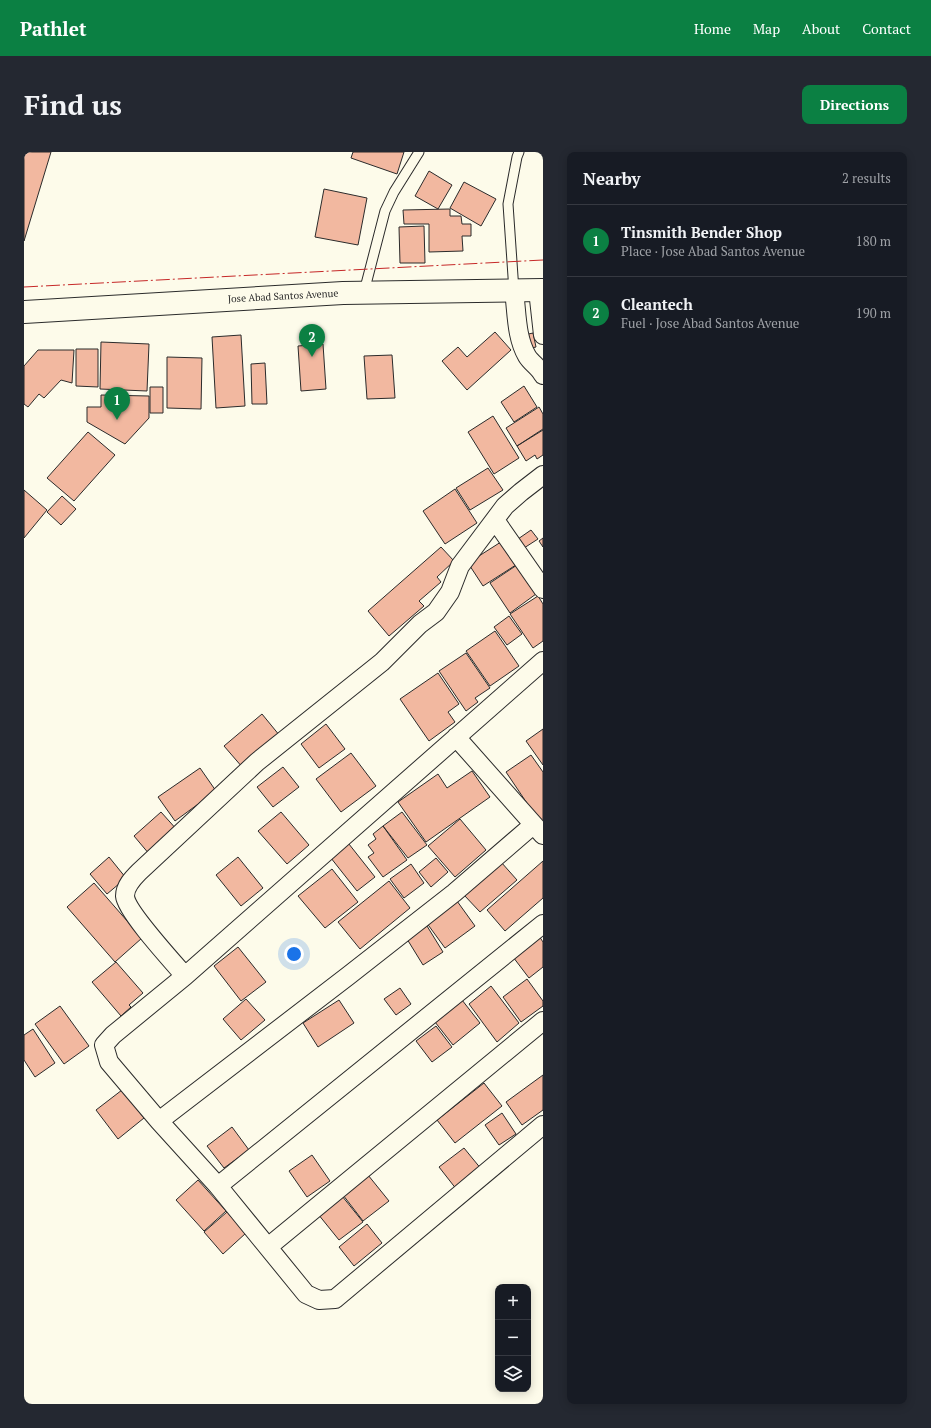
<!DOCTYPE html>
<meta charset="utf-8">
<style>
:root{--surface:#171b24;--page:#242831;--text:#f1f3f6;--muted:#9ea1a6;--line:#363941;--accent:#0b8043}
body{margin:0;font-family:"PT Serif",serif;background:var(--page);color:var(--text)}
.controls{position:absolute;right:12px;bottom:12px;display:grid;overflow:hidden;border-radius:8px;box-shadow:0 2px 10px #0003}
.controls button{width:36px;height:36px;display:grid;place-items:center;padding:0;border:0;border-bottom:1px solid var(--line);background:var(--surface);color:var(--text);font:20px sans-serif}
.you{position:absolute;left:270px;top:802px;width:14px;height:14px;margin:-10px;border:3px solid #fff;border-radius:50%;background:#1a73e8;box-shadow:0 0 0 6px #1a73e833}
.badge{display:grid;place-items:center;width:26px;height:26px;border-radius:50%;background:var(--accent);color:#fff;font-size:13px;font-weight:700}
.pin{position:absolute;translate:-50% -33px;filter:drop-shadow(0 1px 2px #0008)}
.pin::after{content:'';position:absolute;top:21px;width:14px;height:12px;background:inherit;clip-path:polygon(0 0,100% 0,50% 100%)}
.list{margin:0;padding:0;list-style:none}
h2{display:flex;justify-content:space-between;align-items:center;height:52px;margin:0;padding:0 16px;font-size:17px}
h2 small{font-size:13px;font-weight:400;color:var(--muted)}
.list li{display:grid;grid-template-columns:26px 1fr auto;gap:12px;align-items:center;box-sizing:border-box;height:72px;padding:0 16px;border-top:1px solid var(--line)}
.list b{display:block;font-size:15px;white-space:nowrap}
.list p{margin:0;font-size:13px;white-space:nowrap;color:var(--muted)}
.list em{font-size:13px;font-style:normal;color:var(--muted)}
.icon{flex:none;width:22px;height:22px;fill:none;stroke:currentColor;stroke-width:2;stroke-linecap:round;stroke-linejoin:round}
.map{position:relative;flex:none;width:519px;height:1252px;overflow:hidden;border-radius:8px}
header{display:flex;align-items:center;gap:24px;box-sizing:border-box;height:56px;padding:0 20px;background:var(--accent);color:#fff}
header strong{font-size:19px}
nav{display:flex;gap:22px;margin-inline-start:auto;font-size:14px}
.intro{display:flex;align-items:center;justify-content:space-between;box-sizing:border-box;height:96px;padding:0 24px}
h1{margin:0;font-size:28px}
.button{padding:10px 18px;border-radius:8px;background:var(--accent);color:#fff;font-size:14px;font-weight:700}
main{display:flex;gap:24px;padding:0 24px}
aside{flex:1;background:var(--surface);border-radius:8px;box-shadow:0 2px 10px #0003}
.map>svg:first-child{display:block}
</style>
<header>
<strong>Pathlet</strong>
<nav><a>Home</a><a>Map</a><a>About</a><a>Contact</a></nav>
</header>
<div class="intro"><h1>Find us</h1><a class="button">Directions</a></div>
<main>
<div class="map">
<svg width="519" height="1252" viewBox="0 0 519 1252">
<rect width="100%" height="100%" fill="#fdfbea"/>
<path fill="#f2b8a0" stroke="#2b2b2b" d="M 0,0 L 27,0 L 0,89 Z
M 329,0 L 380,0 L 373,22 L 327,6 Z
M 405,19 L 428,33 L 414,57 L 391,44 Z
M 440,30 L 472,47 L 457,74 L 426,56 Z
M 300,37 L 343,46 L 334,93 L 291,85 Z
M 426,57 L 426,64 L 437,64 L 438,72 L 447,72 L 447,84 L 438,84 L 439,99 L 405,100 L 405,72 L 380,72 L 379,58 Z
M 400,74 L 401,111 L 376,111 L 375,75 Z
M 471,180 L 487,198 L 443,238 L 418,209 L 434,195 L 443,205 Z
M 509,181 L 512,195 L 503,197 L 500,183 Z
M 217,183 L 221,254 L 192,256 L 188,185 Z
M 77,190 L 125,192 L 123,239 L 76,237 Z
M 299,192 L 302,237 L 277,239 L 274,194 Z
M 52,197 L 74,197 L 74,235 L 52,234 Z
M 14,198 L 50,198 L 48,231 L 37,228 L 20,246 L 15,242 L 4,255 L 0,252 L 0,214 Z
M 368,203 L 371,246 L 343,247 L 340,204 Z
M 143,205 L 178,206 L 177,257 L 143,256 Z
M 241,211 L 243,252 L 228,252 L 227,212 Z
M 500,234 L 513,255 L 490,270 L 477,250 Z
M 126,235 L 139,235 L 139,261 L 126,261 Z
M 77,243 L 125,244 L 125,266 L 101,292 L 63,270 L 63,255 L 77,255 Z
M 515,255 L 519,262 L 519,277 L 493,294 L 482,276 Z
M 469,264 L 495,306 L 470,322 L 444,280 Z
M 519,278 L 519,303 L 513,307 L 511,303 L 502,309 L 493,294 Z
M 64,280 L 91,303 L 50,349 L 23,326 Z
M 464,316 L 479,338 L 446,358 L 432,336 Z
M 431,337 L 453,371 L 421,392 L 399,359 Z
M 0,338 L 23,358 L 0,386 Z
M 38,344 L 52,357 L 37,373 L 23,360 Z
M 507,378 L 514,387 L 500,396 L 494,387 Z
M 519,386 L 519,395 L 515,389 Z
M 480,388 L 495,411 L 459,434 L 444,411 Z
M 417,395 L 430,409 L 413,425 L 417,430 L 395,449 L 400,454 L 365,484 L 344,459 Z
M 493,413 L 512,442 L 486,461 L 466,431 Z
M 514,444 L 519,452 L 519,489 L 509,496 L 486,462 Z
M 485,464 L 498,482 L 483,493 L 470,475 Z
M 471,479 L 495,514 L 466,534 L 442,499 Z
M 442,501 L 466,536 L 451,546 L 454,550 L 442,559 L 415,519 Z
M 414,521 L 435,552 L 424,560 L 431,570 L 405,589 L 376,547 Z
M 238,562 L 256,584 L 219,616 L 200,594 Z
M 302,572 L 321,597 L 295,616 L 277,592 Z
M 519,577 L 519,613 L 502,589 Z
M 327,601 L 352,634 L 317,660 L 292,627 Z
M 507,603 L 519,620 L 519,671 L 517,672 L 482,620 Z
M 259,615 L 275,635 L 249,655 L 233,635 Z
M 176,616 L 192,639 L 151,669 L 134,645 Z
M 448,619 L 466,645 L 402,690 L 374,650 L 414,622 L 423,636 Z
M 137,660 L 154,679 L 126,703 L 110,684 Z
M 257,660 L 285,693 L 263,712 L 234,679 Z
M 378,660 L 403,693 L 384,706 L 359,674 Z
M 436,667 L 462,698 L 431,725 L 404,694 Z
M 359,674 L 383,708 L 359,725 L 344,705 L 350,701 L 344,693 L 352,687 L 349,682 Z
M 321,687 L 351,725 L 333,739 L 303,701 Z
M 85,705 L 102,726 L 83,742 L 66,722 Z
M 214,705 L 239,736 L 217,754 L 192,723 Z
M 412,706 L 424,720 L 407,735 L 395,720 Z
M 519,709 L 519,746 L 481,779 L 463,758 Z
M 477,710 L 493,728 L 456,760 L 440,743 Z
M 387,712 L 400,731 L 380,746 L 366,727 Z
M 308,717 L 334,750 L 301,776 L 274,744 Z
M 365,729 L 386,756 L 336,797 L 314,770 Z
M 70,731 L 118,786 L 91,810 L 43,755 Z
M 433,749 L 451,774 L 421,796 L 402,770 Z
M 403,774 L 419,800 L 399,813 L 383,787 Z
M 513,781 L 519,790 L 519,815 L 505,826 L 486,801 Z
M 214,795 L 242,830 L 217,849 L 190,814 Z
M 92,810 L 119,841 L 105,853 L 107,855 L 97,864 L 68,830 Z
M 503,827 L 519,849 L 519,854 L 497,870 L 479,845 Z
M 467,834 L 495,871 L 473,890 L 445,852 Z
M 376,836 L 387,852 L 372,863 L 360,847 Z
M 222,847 L 241,868 L 217,888 L 199,867 Z
M 315,848 L 330,871 L 294,895 L 279,871 Z
M 438,848 L 456,871 L 429,893 L 411,870 Z
M 36,854 L 65,894 L 40,912 L 11,872 Z
M 412,874 L 428,895 L 408,910 L 392,889 Z
M 9,877 L 31,911 L 11,925 L 0,908 L 0,883 Z
M 519,923 L 519,958 L 498,973 L 482,950 Z
M 460,931 L 478,954 L 431,991 L 413,968 Z
M 98,938 L 120,966 L 94,987 L 72,958 Z
M 478,961 L 492,982 L 475,993 L 461,973 Z
M 208,975 L 225,998 L 200,1016 L 183,994 Z
M 440,996 L 458,1018 L 433,1038 L 415,1015 Z
M 288,1003 L 306,1029 L 283,1045 L 265,1019 Z
M 344,1023 L 365,1049 L 339,1069 L 319,1043 Z
M 174,1028 L 202,1059 L 180,1079 L 152,1048 Z
M 318,1044 L 339,1070 L 315,1088 L 294,1062 Z
M 203,1060 L 222,1081 L 199,1102 L 180,1080 Z
M 343,1072 L 358,1091 L 330,1114 L 315,1095 Z"/>
<g fill="none" stroke-linecap="round" stroke-linejoin="round">
<defs>
<path id="lane" d="M 490,139 L 484,52 L 493,5 L 495,0
M 340,140 L 361,59 L 370,40 L 395,0"/>
<path id="street" d="M 514,138 L 519,183
M 490,139 C 493,161 492,185 503,204 C 507,211 515,215 519,223
M 471,368 L 519,437
M 519,509 L 161,824 L 89,883 L 80,893 L 85,910 L 135,969 L 194,1034 L 282,1142 L 295,1148 L 311,1147 L 519,973
M 432,585 L 519,683
M 161,824 C 149,810 102,759 101,744 C 101,734 109,726 115,720 L 233,610 L 358,510 L 396,472 L 412,460 L 426,440 L 436,414 L 481,354 L 497,340 L 519,323
M 135,969 L 324,824 L 430,741 L 509,673
M 194,1034 L 519,772
M 244,1095 L 519,869"/>
<path id="highway" d="M 0,160 L 319,141 L 519,138"/>
</defs>
<use href="#lane" stroke="#2b2b2b" stroke-width="11"/>
<use href="#street" stroke="#2b2b2b" stroke-width="20"/>
<use href="#highway" stroke="#2b2b2b" stroke-width="24"/>
<use href="#lane" stroke="#fdfbea" stroke-width="9"/>
<use href="#street" stroke="#fdfbea" stroke-width="18"/>
<use href="#highway" stroke="#fdfbea" stroke-width="22"/>
<path stroke="#c62828" stroke-width="1" stroke-dasharray="14 3 2 3" stroke-linecap="butt" d="M 0,135 L 519,108"/>
</g>
<g text-anchor="middle" dominant-baseline="central" stroke-width="3" stroke-linejoin="round" paint-order="stroke">
<g font-size="10" fill="#2b2b2b" stroke="#fdfbea">
<text transform="translate(259 144) rotate(-3)">Jose Abad Santos Avenue</text>
</g>
</g>
</svg>
<div class="controls">
<button>+</button>
<button>−</button>
<button><svg class="icon" aria-label="layers" viewBox="0 0 24 24"><path d="M12 4l9 5-9 5-9-5zM3 14l9 5 9-5"/></svg></button>
</div>
<div class="you"></div>
<div class="pin badge" style="left:93px;top:268px">1</div>
<div class="pin badge" style="left:288px;top:205px">2</div>
</div>
<aside>
<h2>Nearby<small>2 results</small></h2>
<ul class="list">
<li><span class="badge">1</span><div><b>Tinsmith Bender Shop</b><p>Place · Jose Abad Santos Avenue</p></div><em>180 m</em></li>
<li><span class="badge">2</span><div><b>Cleantech</b><p>Fuel · Jose Abad Santos Avenue</p></div><em>190 m</em></li>
</ul>
</aside>
</main>
